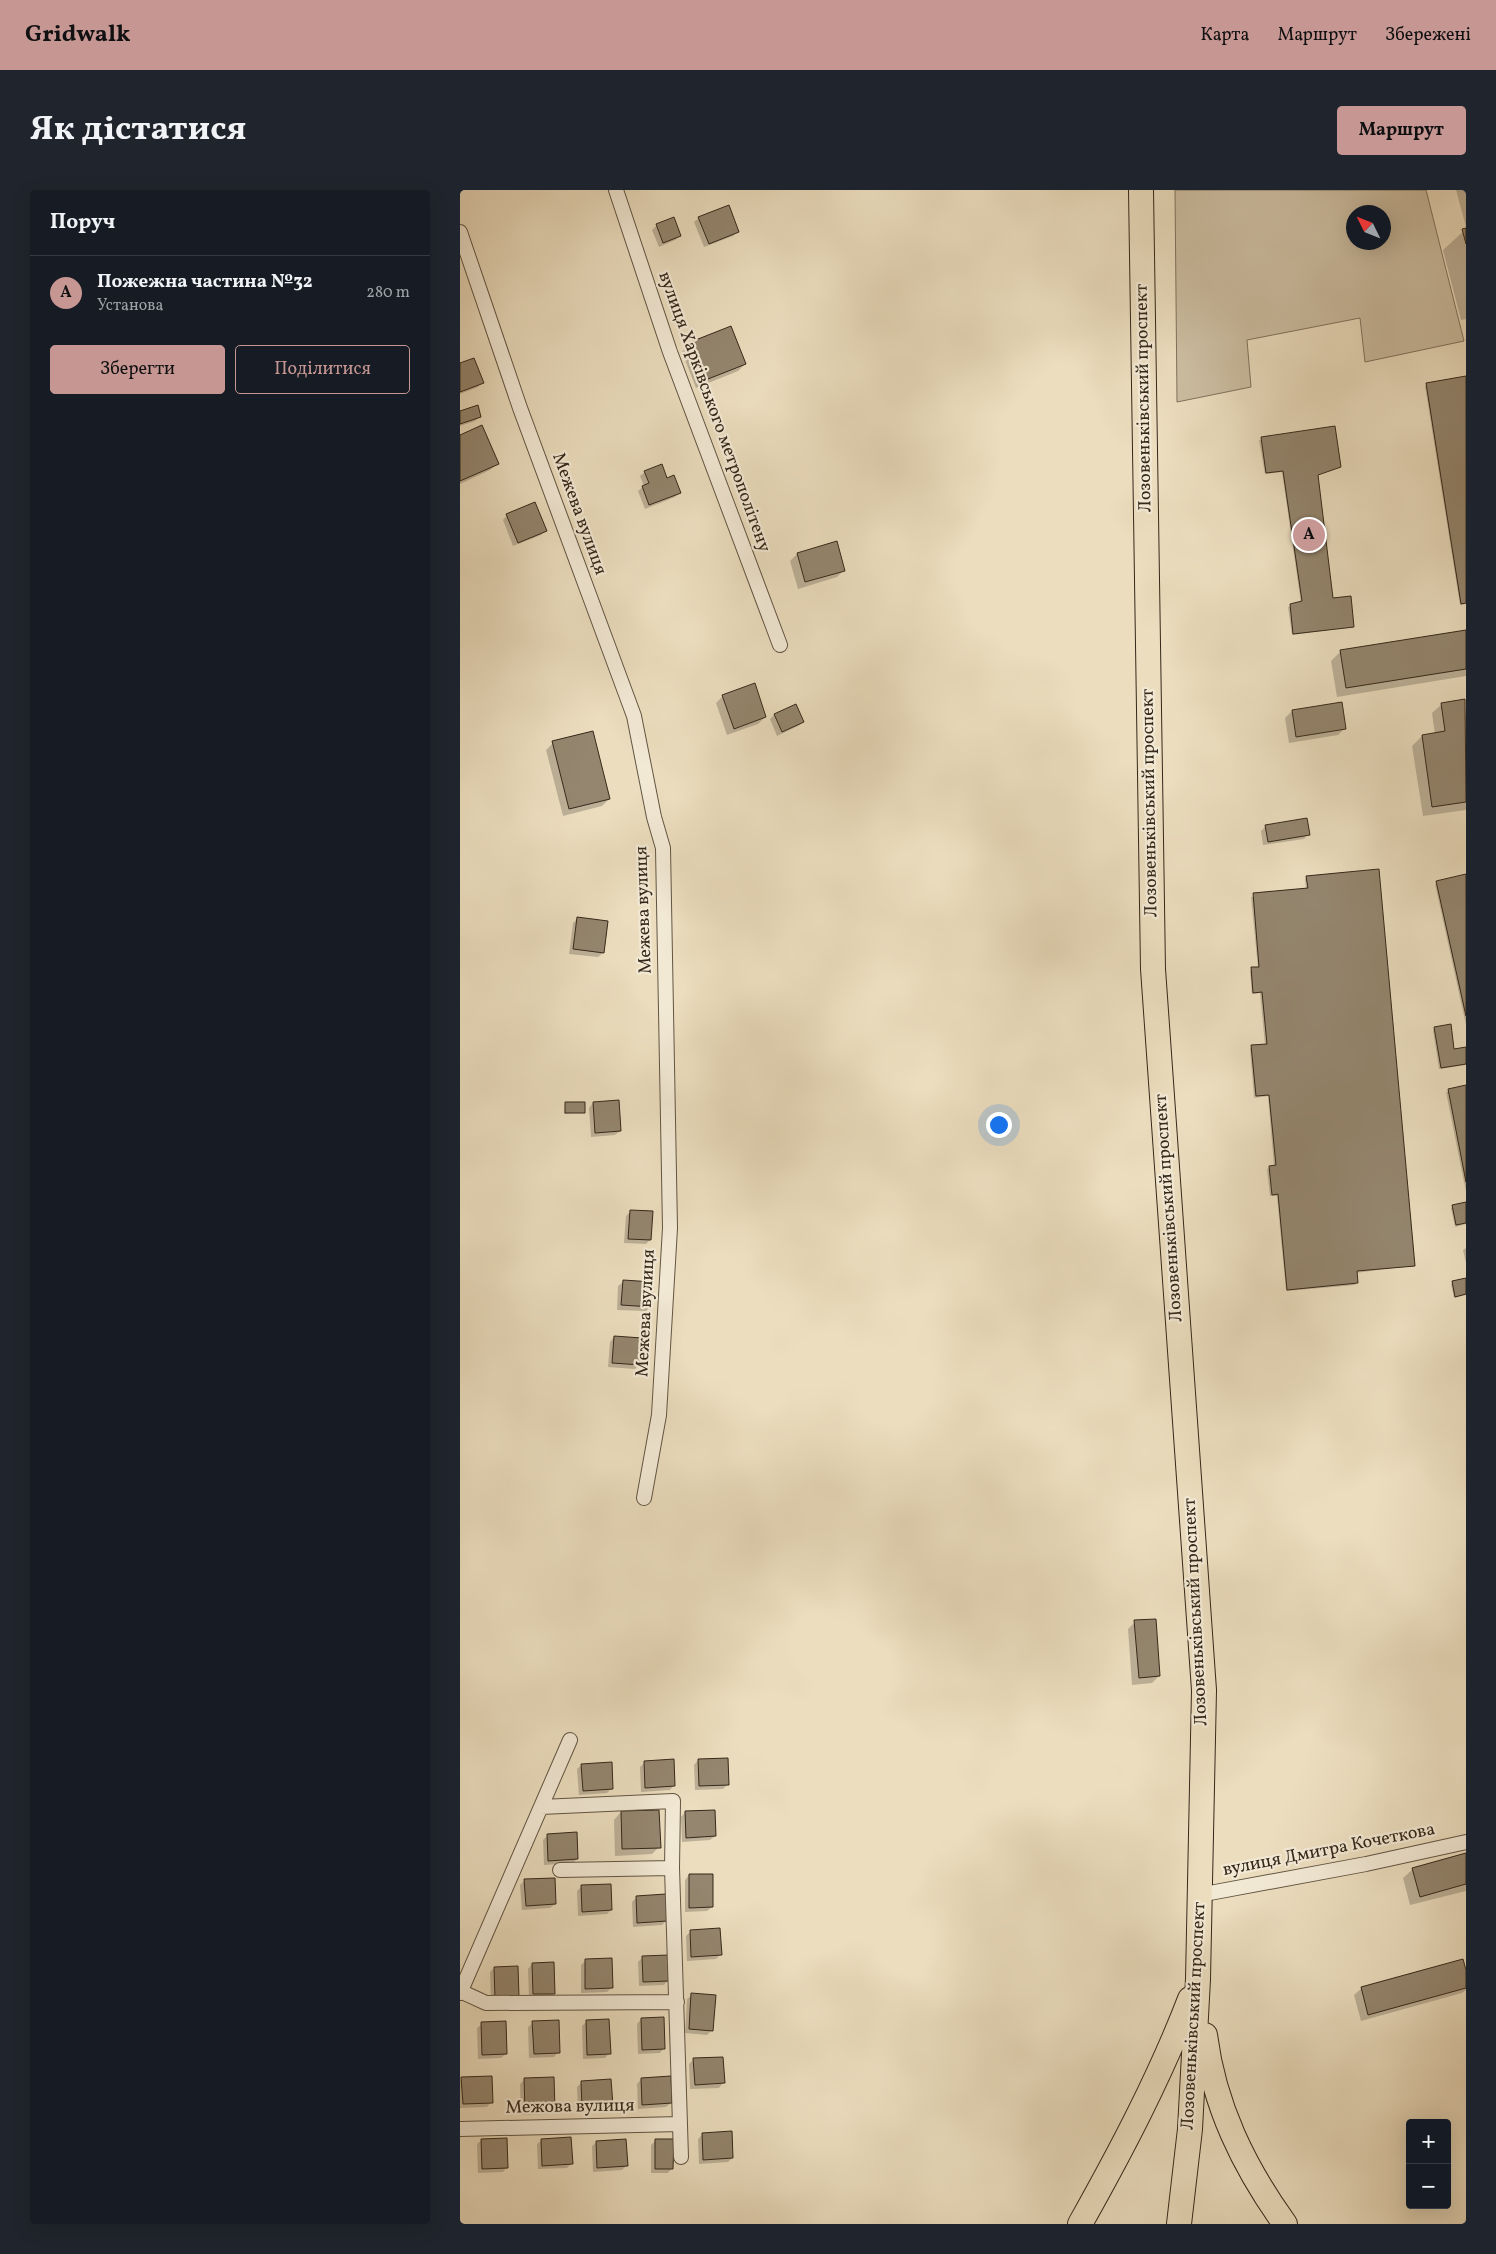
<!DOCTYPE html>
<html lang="uk">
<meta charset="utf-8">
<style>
:root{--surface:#171b24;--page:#20242c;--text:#f1f3f6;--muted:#9ea1a6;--line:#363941;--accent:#c59692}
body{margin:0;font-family:Vollkorn,serif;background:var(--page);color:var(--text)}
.controls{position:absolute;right:15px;bottom:15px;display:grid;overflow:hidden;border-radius:5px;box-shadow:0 5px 20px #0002}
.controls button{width:45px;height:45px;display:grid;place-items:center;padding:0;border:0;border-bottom:1px solid var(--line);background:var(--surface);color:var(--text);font:25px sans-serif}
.compass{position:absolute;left:886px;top:15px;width:45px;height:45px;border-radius:50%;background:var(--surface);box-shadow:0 5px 20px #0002;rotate:313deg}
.you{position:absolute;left:538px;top:934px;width:18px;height:18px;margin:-12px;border:4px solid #fff;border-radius:50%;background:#1a73e8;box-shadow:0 0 0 8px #1a73e833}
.badge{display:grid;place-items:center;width:32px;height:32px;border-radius:50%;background:var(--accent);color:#111;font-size:16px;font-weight:700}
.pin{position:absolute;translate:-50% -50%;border:2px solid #fff;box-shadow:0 1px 5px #0006}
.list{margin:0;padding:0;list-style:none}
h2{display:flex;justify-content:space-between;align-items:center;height:65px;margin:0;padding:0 20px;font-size:21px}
h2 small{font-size:16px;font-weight:400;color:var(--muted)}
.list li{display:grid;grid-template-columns:32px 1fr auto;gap:15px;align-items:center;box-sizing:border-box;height:75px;padding:0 20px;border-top:1px solid var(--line)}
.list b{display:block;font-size:19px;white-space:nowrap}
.list p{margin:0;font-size:16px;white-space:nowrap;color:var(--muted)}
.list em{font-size:16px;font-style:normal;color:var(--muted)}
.actions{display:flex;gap:10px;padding:15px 20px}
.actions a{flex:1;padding:11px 0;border:1px solid var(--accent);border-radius:5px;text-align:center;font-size:18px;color:var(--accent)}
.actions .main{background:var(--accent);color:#111}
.map{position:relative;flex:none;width:1006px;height:2034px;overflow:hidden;border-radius:5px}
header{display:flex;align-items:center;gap:30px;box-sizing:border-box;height:70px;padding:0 25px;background:var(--accent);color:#111}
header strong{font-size:24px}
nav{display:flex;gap:28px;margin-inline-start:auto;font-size:18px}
.intro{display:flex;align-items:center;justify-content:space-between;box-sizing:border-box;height:120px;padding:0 30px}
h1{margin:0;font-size:35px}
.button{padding:12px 22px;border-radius:5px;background:var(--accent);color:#111;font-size:18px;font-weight:700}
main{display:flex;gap:30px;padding:0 30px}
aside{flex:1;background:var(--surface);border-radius:5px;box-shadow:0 5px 20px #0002}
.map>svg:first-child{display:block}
</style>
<header>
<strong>Gridwalk</strong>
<nav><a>Карта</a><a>Маршрут</a><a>Збережені</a></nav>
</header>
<div class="intro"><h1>Як дістатися</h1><a class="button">Маршрут</a></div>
<main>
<aside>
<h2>Поруч<small></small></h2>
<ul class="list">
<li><span class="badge">A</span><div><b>Пожежна частина №32</b><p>Установа</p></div><em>280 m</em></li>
</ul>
<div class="actions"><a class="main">Зберегти</a><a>Поділитися</a></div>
</aside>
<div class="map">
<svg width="1006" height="2034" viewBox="0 0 1006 2034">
<rect width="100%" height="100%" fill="#ebddbe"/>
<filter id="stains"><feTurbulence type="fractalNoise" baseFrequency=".004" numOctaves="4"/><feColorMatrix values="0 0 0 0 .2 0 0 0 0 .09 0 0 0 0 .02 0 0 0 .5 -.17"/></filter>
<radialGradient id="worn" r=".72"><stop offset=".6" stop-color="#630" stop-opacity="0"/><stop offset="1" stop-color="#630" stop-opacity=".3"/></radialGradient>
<path fill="#ccbea2" stroke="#80735e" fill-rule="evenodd" d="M 715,0 L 966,0 L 1004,151 L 905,172 L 900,128 L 787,150 L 791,197 L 717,212 ZM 894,22 L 924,22 L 924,52 L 894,52 Z"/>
<path fill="#0003" d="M 996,0 L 1006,0 L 1006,37 Z
M 239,28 L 278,41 L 273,46 L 244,57 L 234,32 Z
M 213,29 L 220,46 L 215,50 L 199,57 L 192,40 L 196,36 Z
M 1006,39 L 1006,129 L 1001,130 L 983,60 Z
M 229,154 L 285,174 L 278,181 L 236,198 L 222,162 Z
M 0,175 L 22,192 L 18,197 L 0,204 Z
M 1006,188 L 1006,414 L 1000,415 L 965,196 Z
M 0,222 L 20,226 L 15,231 L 0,236 Z
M 874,237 L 880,276 L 857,285 L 872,409 L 892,437 L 832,445 L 828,417 L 841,413 L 822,282 L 805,284 L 799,250 Z
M 0,246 L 38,273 L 30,280 L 0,294 Z
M 185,282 L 220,302 L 215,307 L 185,319 L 178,301 L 184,296 L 180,286 Z
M 47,325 L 85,341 L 81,345 L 53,356 L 43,330 Z
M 376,353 L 384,380 L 377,387 L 338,399 L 330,371 L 337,364 Z
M 1006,441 L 1006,486 L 877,507 L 871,471 L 881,461 Z
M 263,506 L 305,527 L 298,534 L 267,545 L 256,513 Z
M 1004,511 L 1006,527 L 1006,620 L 963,626 L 952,556 L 962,546 L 975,544 L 972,523 L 982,514 Z
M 336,515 L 343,532 L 338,536 L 317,546 L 310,529 L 314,525 Z
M 832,521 L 885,538 L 878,545 L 829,553 L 825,528 Z
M 93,553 L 149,609 L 142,616 L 103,626 L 86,560 Z
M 806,636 L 848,644 L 844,649 L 803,655 L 801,641 Z
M 847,687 L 954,1075 L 896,1083 L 895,1095 L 826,1101 L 817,1006 L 810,1006 L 807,979 L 814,976 L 808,906 L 794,908 L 790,858 L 805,855 L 800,803 L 792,804 L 790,781 L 798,778 L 791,707 L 846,700 L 845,689 Z
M 1006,689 L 1006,835 L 975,694 Z
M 118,728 L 143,763 L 138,767 L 109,764 L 113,733 Z
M 975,838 L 993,860 L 1006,859 L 1006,875 L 979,879 L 973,840 Z
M 1006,896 L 1006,1002 L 986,902 Z
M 105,913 L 123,922 L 104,924 Z
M 133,913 L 160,941 L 155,945 L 131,947 L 129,918 Z
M 1006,1013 L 1006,1034 L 995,1037 L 991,1018 Z
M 171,1021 L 190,1050 L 186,1054 L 164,1053 L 166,1026 Z
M 1006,1058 L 1006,1073 L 1003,1060 Z
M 1006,1089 L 1006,1105 L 994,1108 L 991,1094 Z
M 163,1092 L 190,1117 L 186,1121 L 157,1120 L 158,1096 Z
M 154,1147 L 179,1174 L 175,1179 L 148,1177 L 150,1152 Z
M 675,1432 L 699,1486 L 692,1493 L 672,1495 L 668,1439 Z
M 238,1570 L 268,1594 L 263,1599 L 235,1600 L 234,1575 Z
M 185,1572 L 214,1595 L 210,1600 L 181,1602 L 180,1577 Z
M 122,1575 L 151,1599 L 147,1603 L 119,1605 L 117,1579 Z
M 161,1622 L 199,1657 L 192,1664 L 155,1666 L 154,1630 Z
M 225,1622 L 255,1646 L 250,1650 L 222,1652 L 221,1627 Z
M 88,1645 L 117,1669 L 113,1673 L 84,1675 L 83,1650 Z
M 1006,1664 L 1006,1701 L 950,1715 L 943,1688 L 953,1679 Z
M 229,1685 L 252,1717 L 247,1721 L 225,1722 L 225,1690 Z
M 65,1690 L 95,1714 L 90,1718 L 62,1720 L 60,1695 Z
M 122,1696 L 151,1720 L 147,1724 L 118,1726 L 117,1701 Z
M 177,1707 L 206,1731 L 202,1735 L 173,1737 L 172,1712 Z
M 231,1741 L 260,1765 L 256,1769 L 227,1771 L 226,1746 Z
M 183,1767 L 208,1790 L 204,1795 L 179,1796 L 178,1772 Z
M 125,1771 L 152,1797 L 147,1802 L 121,1803 L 121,1775 Z
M 72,1774 L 94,1803 L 89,1808 L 69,1808 L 68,1779 Z
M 57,1777 L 31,1812 L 30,1782 L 34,1778 Z
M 1006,1784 L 1006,1800 L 1002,1803 L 901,1831 L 894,1805 L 902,1798 Z
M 232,1805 L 252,1840 L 247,1845 L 225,1843 L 227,1809 Z
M 181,1829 L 204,1858 L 200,1863 L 178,1864 L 177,1834 Z
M 126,1832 L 149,1863 L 145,1868 L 123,1869 L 122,1836 Z
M 73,1833 L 98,1862 L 94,1867 L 69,1868 L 68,1837 Z
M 22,1834 L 46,1864 L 41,1868 L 18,1869 L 17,1838 Z
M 234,1869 L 263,1893 L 259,1898 L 230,1899 L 229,1874 Z
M 2,1889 L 31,1912 L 27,1917 L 0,1918 L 0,1890 Z
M 65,1889 L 93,1920 L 89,1924 L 61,1925 L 60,1894 Z
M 181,1889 L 211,1913 L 206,1917 L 178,1919 L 177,1894 Z
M 122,1892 L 151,1916 L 147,1920 L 118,1922 L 117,1897 Z
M 243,1944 L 272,1968 L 268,1972 L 239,1974 L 238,1949 Z
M 22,1950 L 47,1977 L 43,1982 L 18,1983 L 17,1954 Z
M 82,1950 L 111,1974 L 107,1978 L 78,1979 L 77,1954 Z
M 196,1950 L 212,1978 L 208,1983 L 191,1983 L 191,1955 Z
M 137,1952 L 166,1976 L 162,1980 L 133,1982 L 132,1956 Z"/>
<path fill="#94866f" stroke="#35281a" d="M 269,15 L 279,42 L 249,54 L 238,27 Z
M 214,27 L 221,46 L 203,53 L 196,34 Z
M 1006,38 L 1006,54 L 1002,39 Z
M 271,136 L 286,174 L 243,191 L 228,153 Z
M 14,168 L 24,193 L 0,202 L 0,173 Z
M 1006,186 L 1006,413 L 1001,414 L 966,193 Z
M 18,215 L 21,227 L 0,234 L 0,221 Z
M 22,235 L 39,274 L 0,291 L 0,245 Z
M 875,236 L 881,277 L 858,285 L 873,408 L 891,406 L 894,437 L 833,444 L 830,414 L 842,411 L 823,281 L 806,283 L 801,247 Z
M 202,274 L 207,288 L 214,285 L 221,303 L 189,315 L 182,296 L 189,293 L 184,281 Z
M 75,312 L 87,341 L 58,353 L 46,324 Z
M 377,351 L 385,381 L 345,392 L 337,363 Z
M 1006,440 L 1006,479 L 886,498 L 880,460 Z
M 295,493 L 306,527 L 274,539 L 262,505 Z
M 1005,509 L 1006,612 L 972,617 L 962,545 L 985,541 L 981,513 Z
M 882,512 L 886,539 L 836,547 L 832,520 Z
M 336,514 L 344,532 L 322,542 L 314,524 Z
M 133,541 L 150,609 L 109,619 L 92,551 Z
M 847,628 L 850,645 L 808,652 L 805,635 Z
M 919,679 L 955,1076 L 897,1081 L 898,1093 L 827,1100 L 818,1004 L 812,1005 L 809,976 L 816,975 L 809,905 L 796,906 L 791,855 L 807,854 L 802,802 L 793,803 L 791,777 L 799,777 L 793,703 L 848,698 L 846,686 Z
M 1006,684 L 1006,826 L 976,691 Z
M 117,727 L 148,731 L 144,763 L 113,759 Z
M 991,834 L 994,859 L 1006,857 L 1006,874 L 981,878 L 974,837 Z
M 1006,895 L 1006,992 L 988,899 Z
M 159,910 L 161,941 L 135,943 L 133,912 Z
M 105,912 L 125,912 L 125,923 L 105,923 Z
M 1006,1012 L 1006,1033 L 996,1035 L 992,1015 Z
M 170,1020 L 193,1021 L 191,1050 L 168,1049 Z
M 1006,1088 L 1006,1104 L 995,1107 L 992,1091 Z
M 163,1090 L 193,1092 L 192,1117 L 161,1115 Z
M 154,1146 L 182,1148 L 181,1175 L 152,1173 Z
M 696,1429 L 700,1486 L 679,1488 L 674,1430 Z
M 268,1568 L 269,1595 L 239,1596 L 238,1569 Z
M 214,1569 L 215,1596 L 185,1598 L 184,1571 Z
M 152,1572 L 153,1599 L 123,1601 L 121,1574 Z
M 199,1620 L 201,1658 L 162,1659 L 161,1621 Z
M 255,1620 L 256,1646 L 226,1648 L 225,1621 Z
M 117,1642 L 118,1669 L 88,1671 L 87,1644 Z
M 1006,1663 L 1006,1694 L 960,1707 L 952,1678 Z
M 229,1684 L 253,1684 L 253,1717 L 229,1718 Z
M 95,1688 L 96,1714 L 66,1716 L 64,1689 Z
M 151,1694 L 152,1720 L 122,1722 L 121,1695 Z
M 206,1704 L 207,1731 L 177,1733 L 176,1706 Z
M 260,1738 L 262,1765 L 231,1767 L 230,1740 Z
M 209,1765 L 209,1791 L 183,1792 L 182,1766 Z
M 152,1768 L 153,1798 L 125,1799 L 125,1769 Z
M 1003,1769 L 1006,1780 L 1006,1798 L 908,1825 L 901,1797 Z
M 94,1772 L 95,1804 L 73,1804 L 72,1773 Z
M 58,1776 L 59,1807 L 35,1808 L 34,1777 Z
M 231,1803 L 256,1805 L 253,1841 L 229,1839 Z
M 204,1827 L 205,1859 L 182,1860 L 181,1828 Z
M 149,1829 L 151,1864 L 127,1865 L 126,1830 Z
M 99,1830 L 100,1863 L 74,1864 L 72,1831 Z
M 46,1831 L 47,1864 L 22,1865 L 21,1832 Z
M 263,1867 L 265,1893 L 235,1895 L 233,1868 Z
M 32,1886 L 33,1913 L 3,1914 L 1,1887 Z
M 211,1886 L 212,1913 L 182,1915 L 181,1888 Z
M 94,1887 L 95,1920 L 65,1921 L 64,1888 Z
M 151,1889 L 153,1916 L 122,1918 L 121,1891 Z
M 272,1941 L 273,1968 L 243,1970 L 242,1943 Z
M 111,1947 L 113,1974 L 82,1976 L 81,1949 Z
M 47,1948 L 48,1978 L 22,1979 L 21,1949 Z
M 166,1949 L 168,1976 L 137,1978 L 136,1951 Z
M 195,1949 L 214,1949 L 213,1979 L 195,1979 Z"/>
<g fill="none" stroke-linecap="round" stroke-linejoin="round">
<defs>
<path id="minor" d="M 156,0 L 210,162 L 320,455
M 0,42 L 60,218 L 174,526 L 194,627 L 203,658 L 210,1038 L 199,1225 L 184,1308
M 81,1617 L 213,1611 L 212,1678 L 221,1967
M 100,1680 L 212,1678
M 739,1705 L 906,1674 L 1006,1652
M 0,1801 L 26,1813 L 217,1812
M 0,1803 L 110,1550
M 0,1939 L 220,1934"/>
<path id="trunk" d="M 681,0 L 693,779 L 744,1500 L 738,1789 L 730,1939 L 719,2034
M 745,1845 C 754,1916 784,1977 825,2034
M 620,2034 C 661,1961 700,1887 730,1809"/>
</defs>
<use href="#minor" stroke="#625543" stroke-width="16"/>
<use href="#trunk" stroke="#35281a" stroke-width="26"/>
<use href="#minor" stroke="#f2e9d5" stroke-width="14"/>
<use href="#trunk" stroke="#ebddbe" stroke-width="24"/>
</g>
<g text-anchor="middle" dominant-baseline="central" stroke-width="4.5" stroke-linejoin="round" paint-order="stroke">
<g font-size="18" fill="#35281a" stroke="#f2e9d5">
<text transform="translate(684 208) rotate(-91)">Лозовеньківський проспект</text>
<text transform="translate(254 222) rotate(70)">вулиця Харківського метрополітену</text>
<text transform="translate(119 324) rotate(70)">Межева вулиця</text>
<text transform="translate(690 613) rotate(-91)">Лозовеньківський проспект</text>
<text transform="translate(184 720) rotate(-92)">Межева вулиця</text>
<text transform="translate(709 1018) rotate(-94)">Лозовеньківський проспект</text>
<text transform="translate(186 1123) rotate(-87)">Межева вулиця</text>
<text transform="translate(736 1422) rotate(-93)">Лозовеньківський проспект</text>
<text transform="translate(869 1660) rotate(-11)">вулиця Дмитра Кочеткова</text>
<text transform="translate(734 1826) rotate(-87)">Лозовеньківський проспект</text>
<text transform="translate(110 1917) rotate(-1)">Межова вулиця</text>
</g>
</g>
<rect width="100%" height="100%" filter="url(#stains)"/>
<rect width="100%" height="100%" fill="url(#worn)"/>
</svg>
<div class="controls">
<button>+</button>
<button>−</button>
</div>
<svg class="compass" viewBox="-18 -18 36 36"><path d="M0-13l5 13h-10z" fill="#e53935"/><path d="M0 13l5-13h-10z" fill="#9ea1a6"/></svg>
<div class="you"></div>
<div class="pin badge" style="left:849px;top:345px">A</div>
</div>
</main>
